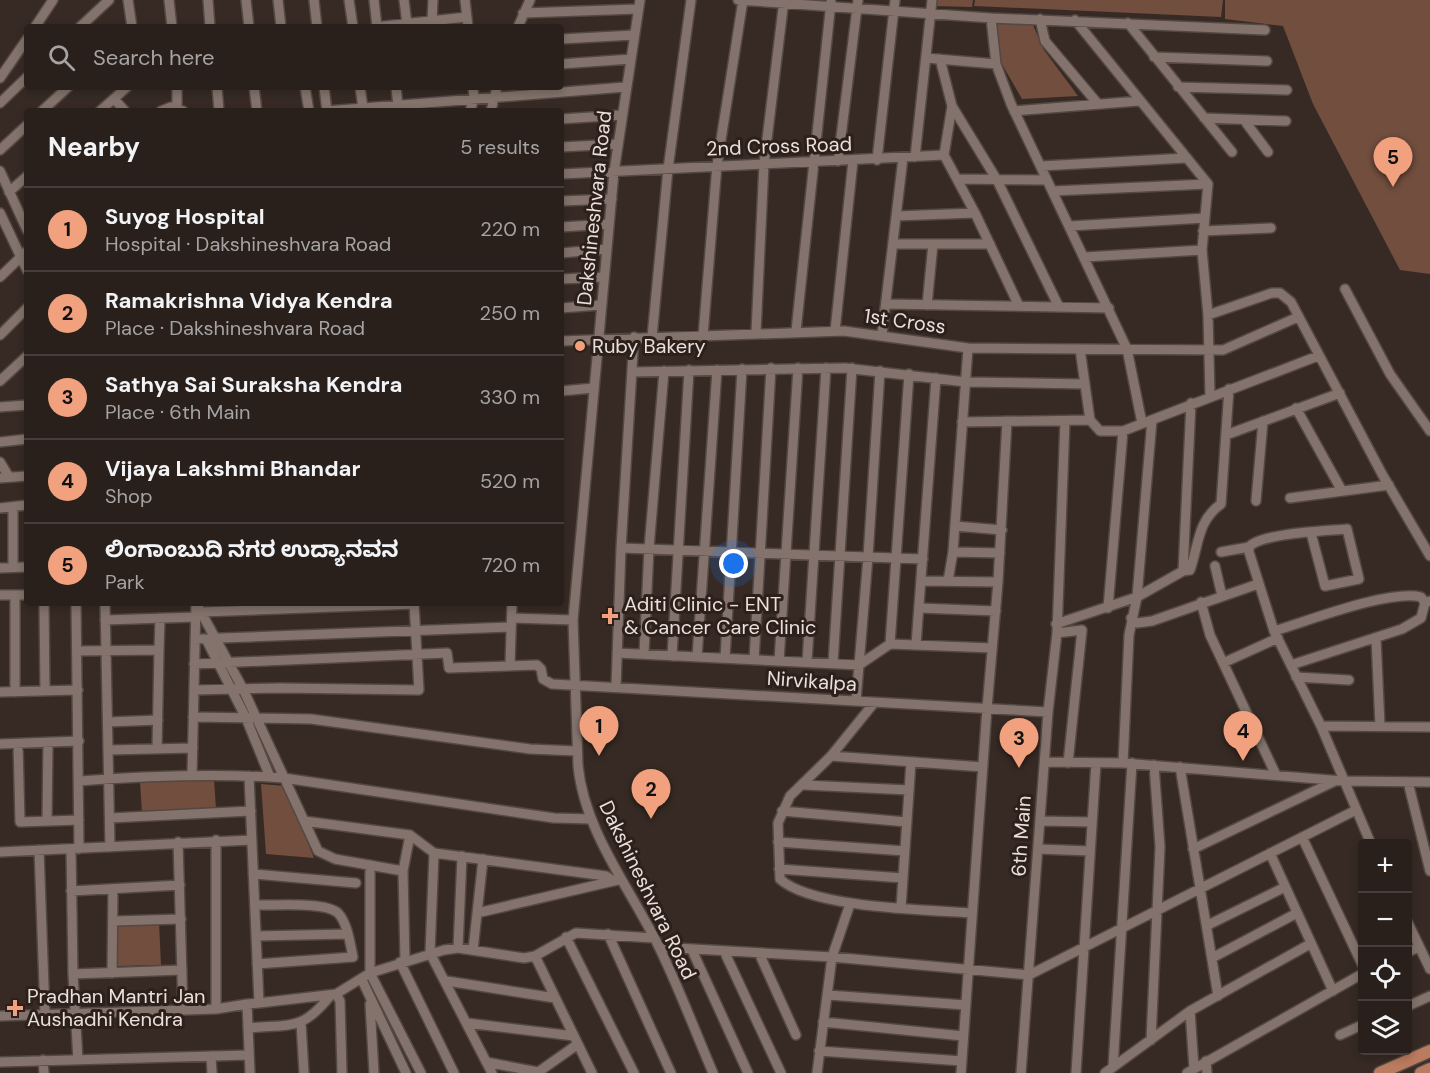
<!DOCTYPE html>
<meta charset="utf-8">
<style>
:root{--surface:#29201b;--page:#312824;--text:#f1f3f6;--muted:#a5a3a3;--line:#453e3a;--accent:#f1a17d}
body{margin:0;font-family:"DM Sans","Noto Sans Kannada",sans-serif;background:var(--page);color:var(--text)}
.controls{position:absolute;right:18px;bottom:18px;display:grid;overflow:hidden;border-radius:6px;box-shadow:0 3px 9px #0003}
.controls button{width:54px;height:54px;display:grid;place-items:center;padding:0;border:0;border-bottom:2px solid var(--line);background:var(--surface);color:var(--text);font:30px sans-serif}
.you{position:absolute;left:734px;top:564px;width:21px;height:21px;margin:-15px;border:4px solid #fff;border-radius:50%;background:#1a73e8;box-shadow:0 0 0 9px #1a73e833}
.badge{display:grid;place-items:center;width:39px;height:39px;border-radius:50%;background:var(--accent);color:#111;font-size:20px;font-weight:700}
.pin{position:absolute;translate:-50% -50px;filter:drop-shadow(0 2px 3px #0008)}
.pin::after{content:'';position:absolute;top:32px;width:21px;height:18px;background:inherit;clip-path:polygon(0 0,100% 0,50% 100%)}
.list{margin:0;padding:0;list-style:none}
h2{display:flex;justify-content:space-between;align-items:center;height:78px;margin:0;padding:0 24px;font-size:26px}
h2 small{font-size:20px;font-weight:400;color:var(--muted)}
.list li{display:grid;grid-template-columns:39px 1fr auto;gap:18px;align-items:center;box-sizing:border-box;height:84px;padding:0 24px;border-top:2px solid var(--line)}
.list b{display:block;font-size:22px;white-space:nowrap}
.list p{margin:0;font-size:20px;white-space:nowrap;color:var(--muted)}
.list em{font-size:20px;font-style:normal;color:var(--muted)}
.icon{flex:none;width:33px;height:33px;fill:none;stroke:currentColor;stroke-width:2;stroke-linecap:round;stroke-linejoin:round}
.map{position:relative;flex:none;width:1430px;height:1073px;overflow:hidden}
.search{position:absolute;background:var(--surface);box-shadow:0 3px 9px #0003;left:24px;top:24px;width:540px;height:66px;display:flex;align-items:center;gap:15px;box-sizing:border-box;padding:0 21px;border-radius:6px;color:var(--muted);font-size:22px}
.panel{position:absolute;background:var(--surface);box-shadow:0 3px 9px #0003;left:24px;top:108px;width:540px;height:498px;border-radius:6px}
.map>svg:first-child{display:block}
</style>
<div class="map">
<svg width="1430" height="1073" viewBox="0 0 1430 1073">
<rect width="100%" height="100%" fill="#372a24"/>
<path fill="#714e3e" d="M 934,0 L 973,0 L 972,7 L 933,6 Z
M 975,0 L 1223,0 L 1221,17 L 974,6 Z
M 1225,0 L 1430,0 L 1430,274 L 1400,270 L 1313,104 L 1283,26 L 1225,19 Z
M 996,23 L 1032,23 L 1044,50 L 1078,96 L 1022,99 L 999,59 Z
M 214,779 L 216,809 L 142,813 L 140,782 Z
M 261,784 L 285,786 L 314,858 L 266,854 Z
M 159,923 L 161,965 L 118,966 L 115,925 Z"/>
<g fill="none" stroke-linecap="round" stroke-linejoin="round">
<defs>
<path id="minor" d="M 128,0 L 132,27
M 169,0 L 172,27
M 208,0 L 210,27
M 246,0 L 249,27
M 278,0 L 281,27
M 314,0 L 317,27
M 349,0 L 353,27
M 374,0 L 377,27
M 404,0 L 407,24
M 465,0 L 468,27
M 640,0 L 614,172 L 573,620 L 578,765 C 584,831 630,888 659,947 C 679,988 695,1031 713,1073
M 738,0 L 991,18 L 1265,30
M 523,13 L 638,9
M 991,18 L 996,64 L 1011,104 L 1127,349 L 1142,423
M 1040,19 L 1045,41 L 1098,104
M 1075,20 L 1208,184 L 1202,250 L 1208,315 L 1210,396
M 432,21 L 433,0
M 1128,23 L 1232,152
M 35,27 L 53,0
M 80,27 L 109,0
M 375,27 L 467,17
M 518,27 L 530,0
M 561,39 L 634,35
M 1154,57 L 1267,61
M 926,58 L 996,64
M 940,59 L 952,106 L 997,180 L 1059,307
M 561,64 L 631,59
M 0,78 L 27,39
M 217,87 L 219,111
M 254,87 L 257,111
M 305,87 L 309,111
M 324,87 L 327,111
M 360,87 L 363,108
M 396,87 L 398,106
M 1178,87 L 1287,90
M 114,99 L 125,111
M 0,103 L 27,77
M 952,106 L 944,155 L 975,213 L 1019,306
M 177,108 L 177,87
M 42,111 L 68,87
M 100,111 L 127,87
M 161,111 L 171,107 L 183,111
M 326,111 L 625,87
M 470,111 L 474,99 L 473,87
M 491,111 L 497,87
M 1014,111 L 1139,101
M 1204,118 L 1286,121
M 561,119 L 621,115
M 1244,120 L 1268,152
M 561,147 L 618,144
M 0,150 L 27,125
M 915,157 L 932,0
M 877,160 L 895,0
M 838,161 L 858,0
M 1041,166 L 1186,158
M 0,171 L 27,230
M 561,174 L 944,155
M 957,179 L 1047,180
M 1053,191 L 1208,184
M 9,192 L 27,176
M 561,201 L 612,199
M 0,213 L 27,270
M 896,216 L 975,213
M 1070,226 L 1205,218
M 561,227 L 609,224
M 1203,231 L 1271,228
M 893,244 L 990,244
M 561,253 L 607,249
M 1085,257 L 1202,250
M 0,277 L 27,251
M 561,279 L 604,277
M 1345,289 L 1390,374 L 1430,431
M 886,304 L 1109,308
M 927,305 L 933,244
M 561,308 L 601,305
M 1208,315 L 1272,293 L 1280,293 L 1291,302 L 1382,474 L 1430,556
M 796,331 L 831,2
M 835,331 L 853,161
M 756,332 L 764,164 L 784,0
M 882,334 L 903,158
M 0,335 L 27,308
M 703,336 L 717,165 L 743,0
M 652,337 L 668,169 L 691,0
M 561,341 L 844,331 L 968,348 L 1223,350 L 1298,317
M 1080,349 L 1090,420 L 1100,431 L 1123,431 L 1318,356
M 632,372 L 845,368 L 966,382 L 1085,384
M 0,381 L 27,356
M 561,391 L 593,388
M 0,407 L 27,405
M 1296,408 L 1342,491
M 962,422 L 1090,420
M 1226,435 L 1340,393
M 0,442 L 27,439
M 0,462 L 9,477
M 0,478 L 27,476
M 1290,498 L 1389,485
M 1256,501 L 1263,421
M 13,507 L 13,567
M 0,508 L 27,505
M 955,526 L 1002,530
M 1311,533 L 1325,586 L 1359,579 L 1347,529 C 1326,531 1261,533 1249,547 L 1249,552 L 1274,631 L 1321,726 L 1371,844
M 621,548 L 923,559
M 953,552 L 1000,553
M 1221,552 L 1249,547
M 1215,566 L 1222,596
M 0,568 L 27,567
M 1183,571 L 1190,570 C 1199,545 1197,521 1221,504 L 1229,389
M 921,581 L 998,582
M 948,581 L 953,552 L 968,348
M 0,595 L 27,595
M 15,595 L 15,692
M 1201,602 L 1210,635 L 1276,775
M 44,603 L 45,691
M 76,603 L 79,849
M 105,603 L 110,847
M 196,603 L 243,689 L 318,851 L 335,859 L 403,871
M 919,608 L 996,611
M 1108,608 L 1123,431
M 202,612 L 414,604
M 512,618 L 573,620
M 1131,618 L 1137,623 L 1152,621 L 1258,584
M 105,620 L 195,617
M 1056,624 L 1137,597 L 1183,571 L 1191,403
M 1274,631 C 1308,621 1390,589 1421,597 L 1425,603
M 1057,633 L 1082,630 L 1068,763
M 1376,638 L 1380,726
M 195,639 L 511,627
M 206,639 L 246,718 L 270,777
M 890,644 L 909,374
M 916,645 L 936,378
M 77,651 L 159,650 L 160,618
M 617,653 L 859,665 L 890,644 L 992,648
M 644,654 L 649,548 L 664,371
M 672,656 L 689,370
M 697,657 L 717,370
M 725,658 L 742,369
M 754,660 L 771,368
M 779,661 L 798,368
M 807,662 L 826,368
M 833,663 L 852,368
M 1223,663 L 1278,638
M 194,664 L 447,653 L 449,668 L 537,665 L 541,669 L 543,679 L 552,684 L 1048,712
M 510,665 L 512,603
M 1291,665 L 1402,629 L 1421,618 L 1425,603 L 1430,601
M 1296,677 L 1349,680
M 616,687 L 621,548 L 634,337
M 194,690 L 281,688 L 419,690 L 414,603
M 0,692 L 78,690
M 856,701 L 868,557 L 880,371
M 874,703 L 831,756 L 790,796 L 778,823 L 780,879 C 811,908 927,910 972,913
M 193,717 L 311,719 L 530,749 L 577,751
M 108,722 L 158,720
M 1321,726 L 1430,727
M 0,744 L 79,741
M 18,744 L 20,822 L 79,820
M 157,749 L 159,650
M 108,750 L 193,748
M 831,756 L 983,767
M 1045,762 L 1123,763 L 1343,781 L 1430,782
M 1123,763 L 1129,635 L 1137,597 L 1152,420
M 1180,767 L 1218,996
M 192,775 L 196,603
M 249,776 L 259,1003 L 247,1004 L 250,1073
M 80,781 C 148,776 216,773 284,778 L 554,818 L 591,819
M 1408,782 L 1430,871
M 804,785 L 909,790
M 782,811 L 907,822
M 110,818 L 251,811
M 47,821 L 48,743
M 304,821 L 410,835 L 434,853 L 606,876 L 614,881
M 1040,821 L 1092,822
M 1302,837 L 1362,964
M 216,840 L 216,1009
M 178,842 L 183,1010
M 778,842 L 905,851
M 1038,849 L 1090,851
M 1193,849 L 1335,781
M 39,850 L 45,1014
M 71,850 L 73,974 L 78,1060
M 0,852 L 252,840
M 434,853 L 430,953 L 492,1073
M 1270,853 L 1333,991
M 370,865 L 370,973 L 421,1073
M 779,869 L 903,878
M 253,874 L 356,883
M 71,891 L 180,885
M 255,905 C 273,906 325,901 338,913 C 348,924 350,944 353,957 L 257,964
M 901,907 L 911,762
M 477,913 L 618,880
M 114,921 L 181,919
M 1408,923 L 1430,969
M 1208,925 L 1285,887
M 608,934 L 671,1073
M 256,936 L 348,934
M 566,937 L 634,1073
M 659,947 L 832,957 L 1029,975 L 1356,810
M 458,948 L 462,856
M 473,950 L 483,859
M 692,950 L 748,1073
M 724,951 L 781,1073
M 1408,952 L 1419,947
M 759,953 L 796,1035
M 535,956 L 592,1073
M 1212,958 L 1297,913
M 405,960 L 403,871 L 410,835
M 400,962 L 454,1073
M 112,973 L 113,889
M 73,974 L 182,970
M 362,980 L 406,1073
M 447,981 L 555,998
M 336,994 L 340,1001 L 342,1073
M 828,995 L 965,1005
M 259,1003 L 336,994 L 370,973 L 444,950 L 458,948 L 524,958 L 535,956 L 576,933 L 654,938
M 370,1004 L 374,1073
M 1408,1006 L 1430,996
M 1190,1011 L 1194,1068
M 0,1016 L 216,1009 L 247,1004
M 823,1022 L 963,1036
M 301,1023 L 304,1073
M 467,1023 L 574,1036
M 248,1028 C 292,1024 302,1031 331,995
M 1340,1035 L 1362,1025
M 1151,1040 L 1160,847 L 1154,765
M 819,1051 L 962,1061
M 211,1056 L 212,1073
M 43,1060 L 44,1073
M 1206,1061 L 1207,1073
M 0,1062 L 249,1055
M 486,1062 L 538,1072
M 1113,1067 L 1132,763
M 537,1073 L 578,1044
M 817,1073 L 832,957 L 850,904
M 961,1073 L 987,708 L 998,582 L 1007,421
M 1021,1073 L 1048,712 L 1057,633 L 1065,421
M 1076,1073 L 1096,763
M 1105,1073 L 1190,1011 L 1310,944
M 1187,1073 L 1362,974"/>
<path id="major" d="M 1380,1073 L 1430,1051
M 1421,1073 L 1430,1069"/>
</defs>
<use href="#minor" stroke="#534843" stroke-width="12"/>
<use href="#major" stroke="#534843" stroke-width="15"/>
<use href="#minor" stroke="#83736c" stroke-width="9"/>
<use href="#major" stroke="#bb7b5f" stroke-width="12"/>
</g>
<g fill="#f1a17d" stroke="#2d201b" stroke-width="2">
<circle cx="580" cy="346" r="6"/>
<path d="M607 607h6v6h6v6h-6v6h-6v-6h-6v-6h6z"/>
<path d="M12 999h6v6h6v6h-6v6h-6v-6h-6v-6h6z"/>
</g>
<g text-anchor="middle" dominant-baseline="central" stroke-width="6" stroke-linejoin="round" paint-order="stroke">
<g font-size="20" fill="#e9e0dc" stroke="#2d201b">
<text transform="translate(779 146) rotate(-2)">2nd Cross Road</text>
<text transform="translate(594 208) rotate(-84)">Dakshineshvara Road</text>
<text transform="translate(905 321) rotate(8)">1st Cross</text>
<text transform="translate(812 681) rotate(4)">Nirvikalpa</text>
<text transform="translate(1021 836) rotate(-86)">6th Main</text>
<text transform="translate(648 890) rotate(64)">Dakshineshvara Road</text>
</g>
<g font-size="20" fill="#e9e0dc" stroke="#2d201b" text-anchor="start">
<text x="592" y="346">Ruby Bakery</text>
<text x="624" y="604">Aditi Clinic - ENT<tspan x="624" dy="23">&amp; Cancer Care Clinic</tspan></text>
<text x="27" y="996">Pradhan Mantri Jan<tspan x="27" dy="23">Aushadhi Kendra</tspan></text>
</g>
</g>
</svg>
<div class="controls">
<button>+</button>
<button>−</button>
<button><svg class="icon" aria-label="locate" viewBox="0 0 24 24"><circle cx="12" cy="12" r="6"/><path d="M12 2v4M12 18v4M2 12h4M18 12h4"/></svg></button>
<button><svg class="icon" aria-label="layers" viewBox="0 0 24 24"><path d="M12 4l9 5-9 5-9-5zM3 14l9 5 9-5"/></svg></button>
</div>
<div class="you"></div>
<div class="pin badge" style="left:599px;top:756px">1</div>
<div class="pin badge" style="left:651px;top:819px">2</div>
<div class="pin badge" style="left:1019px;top:768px">3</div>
<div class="pin badge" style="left:1243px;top:761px">4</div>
<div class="pin badge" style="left:1393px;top:187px">5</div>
<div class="search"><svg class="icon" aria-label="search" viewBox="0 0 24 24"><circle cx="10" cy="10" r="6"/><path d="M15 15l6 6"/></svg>Search here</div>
<section class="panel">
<h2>Nearby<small>5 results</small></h2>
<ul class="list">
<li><span class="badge">1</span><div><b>Suyog Hospital</b><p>Hospital · Dakshineshvara Road</p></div><em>220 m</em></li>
<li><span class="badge">2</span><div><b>Ramakrishna Vidya Kendra</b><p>Place · Dakshineshvara Road</p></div><em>250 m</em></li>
<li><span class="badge">3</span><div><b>Sathya Sai Suraksha Kendra</b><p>Place · 6th Main</p></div><em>330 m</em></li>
<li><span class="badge">4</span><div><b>Vijaya Lakshmi Bhandar</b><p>Shop</p></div><em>520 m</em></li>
<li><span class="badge">5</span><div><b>ಲಿಂಗಾಂಬುದಿ ನಗರ ಉದ್ಯಾನವನ</b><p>Park</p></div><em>720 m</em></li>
</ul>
</section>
</div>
